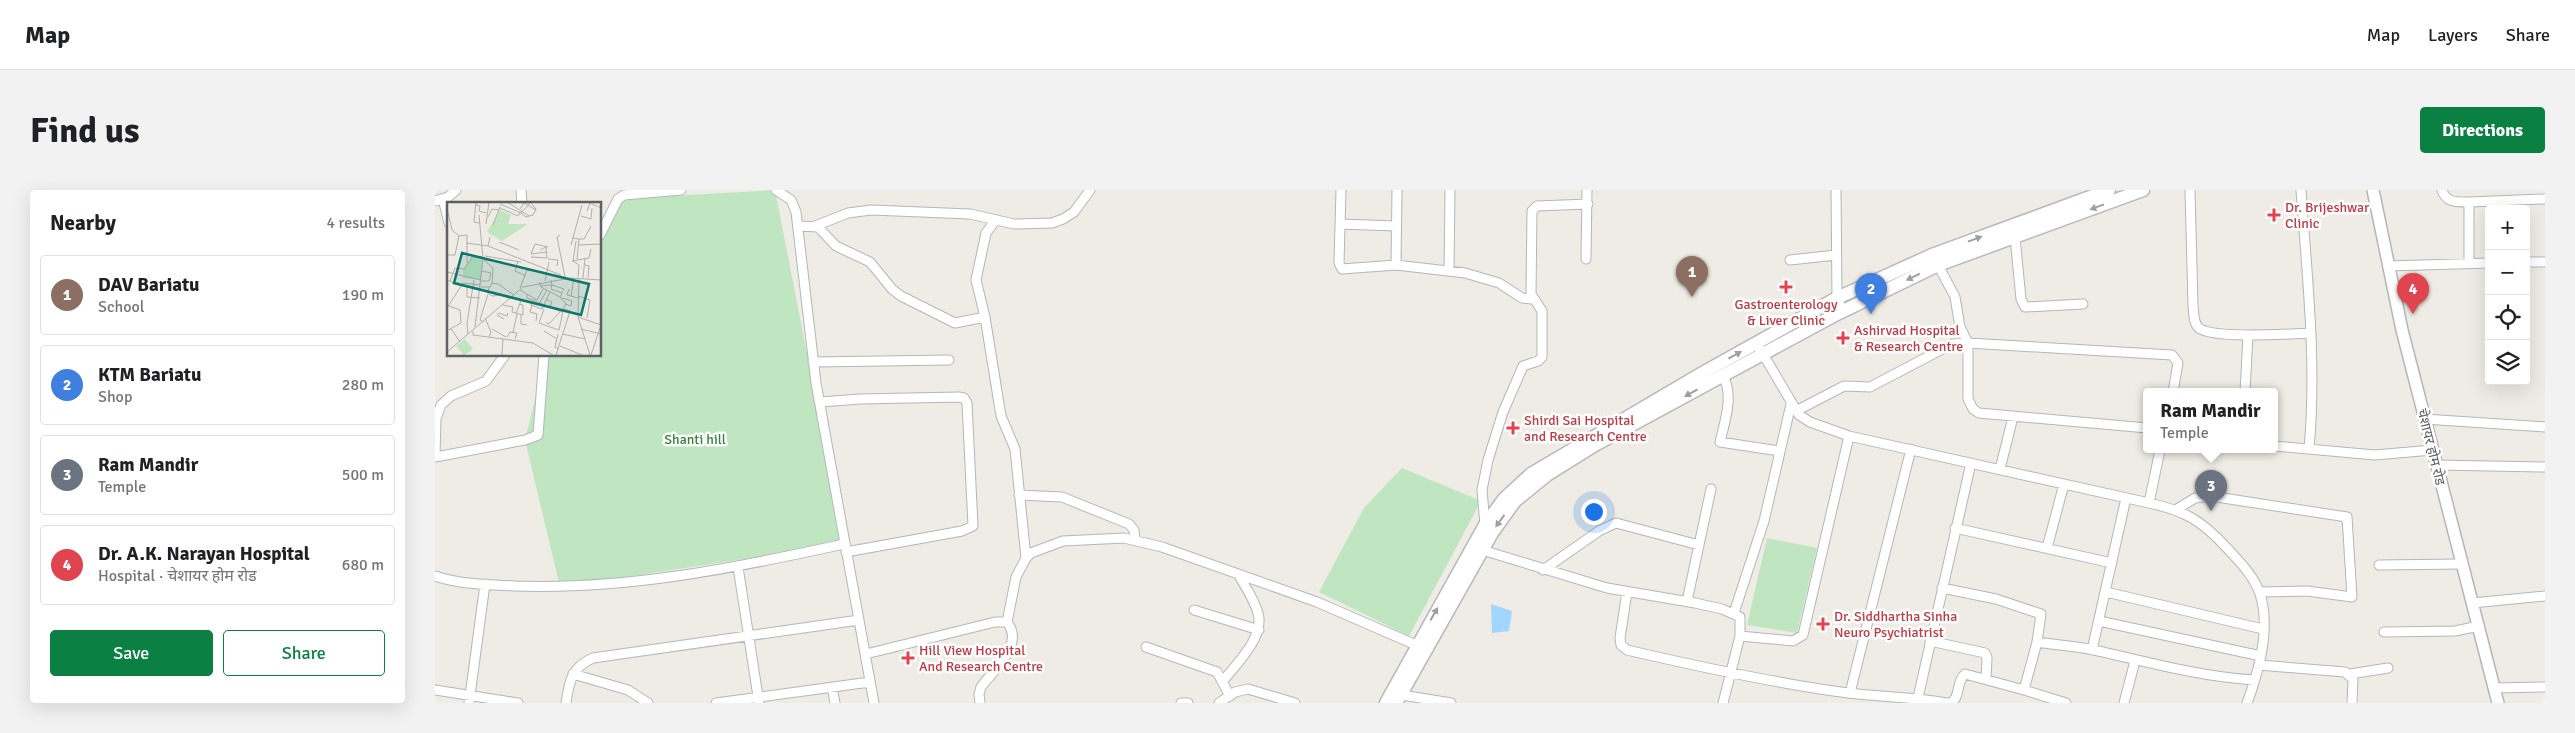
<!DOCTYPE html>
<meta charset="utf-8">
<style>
:root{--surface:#fff;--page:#f2f2f2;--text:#202124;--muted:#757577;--line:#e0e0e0;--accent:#0b8043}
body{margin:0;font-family:Signika,"Noto Sans Devanagari",sans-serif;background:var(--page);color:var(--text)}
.controls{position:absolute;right:15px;top:15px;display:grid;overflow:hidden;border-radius:5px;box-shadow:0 5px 20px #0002}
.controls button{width:45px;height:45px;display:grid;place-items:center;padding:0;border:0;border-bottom:1px solid var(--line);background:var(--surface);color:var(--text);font:25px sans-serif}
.you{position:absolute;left:1158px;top:321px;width:18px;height:18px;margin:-12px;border:4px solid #fff;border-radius:50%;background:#1a73e8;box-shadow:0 0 0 8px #1a73e833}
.badge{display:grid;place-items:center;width:32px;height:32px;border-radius:50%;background:var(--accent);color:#fff;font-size:16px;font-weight:700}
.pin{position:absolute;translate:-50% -41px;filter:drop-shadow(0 1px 2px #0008)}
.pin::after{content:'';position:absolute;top:26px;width:18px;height:15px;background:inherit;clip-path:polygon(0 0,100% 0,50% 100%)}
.popup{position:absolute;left:1708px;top:198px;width:135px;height:65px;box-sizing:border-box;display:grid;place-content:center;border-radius:5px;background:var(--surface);filter:drop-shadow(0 1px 4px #0005);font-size:16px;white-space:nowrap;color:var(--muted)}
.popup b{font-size:19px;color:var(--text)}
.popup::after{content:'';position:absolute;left:50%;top:100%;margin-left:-10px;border:10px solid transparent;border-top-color:var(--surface)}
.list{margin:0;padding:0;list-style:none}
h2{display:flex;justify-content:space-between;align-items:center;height:65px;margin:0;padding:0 20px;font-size:21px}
h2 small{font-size:16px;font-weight:400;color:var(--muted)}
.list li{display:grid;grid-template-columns:32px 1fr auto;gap:15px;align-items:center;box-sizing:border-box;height:80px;margin:0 10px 10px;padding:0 10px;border:1px solid var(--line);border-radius:5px}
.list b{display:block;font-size:19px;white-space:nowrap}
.list p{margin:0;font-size:16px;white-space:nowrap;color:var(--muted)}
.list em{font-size:16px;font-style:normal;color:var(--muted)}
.actions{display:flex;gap:10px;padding:15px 20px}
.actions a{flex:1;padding:11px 0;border:1px solid var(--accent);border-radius:5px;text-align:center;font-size:18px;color:var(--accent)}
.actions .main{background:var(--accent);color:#fff}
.icon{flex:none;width:28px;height:28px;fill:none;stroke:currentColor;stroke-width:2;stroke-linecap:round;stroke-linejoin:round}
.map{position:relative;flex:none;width:2110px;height:513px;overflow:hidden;border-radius:5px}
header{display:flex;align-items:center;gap:30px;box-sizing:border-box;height:70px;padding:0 25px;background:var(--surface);border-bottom:1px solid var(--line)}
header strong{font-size:24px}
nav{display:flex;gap:28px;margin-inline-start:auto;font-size:18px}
.intro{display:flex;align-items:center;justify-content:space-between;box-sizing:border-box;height:120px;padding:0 30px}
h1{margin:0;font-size:35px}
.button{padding:12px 22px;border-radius:5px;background:var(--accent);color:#fff;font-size:18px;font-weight:700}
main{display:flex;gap:30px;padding:0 30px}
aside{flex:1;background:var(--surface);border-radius:5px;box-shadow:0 5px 20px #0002}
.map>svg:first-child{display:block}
</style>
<header>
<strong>Map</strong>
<nav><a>Map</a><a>Layers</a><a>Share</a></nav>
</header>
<div class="intro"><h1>Find us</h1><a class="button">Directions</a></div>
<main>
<aside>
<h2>Nearby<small>4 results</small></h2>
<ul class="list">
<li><span class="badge" style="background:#8d6e63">1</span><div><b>DAV Bariatu</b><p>School</p></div><em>190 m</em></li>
<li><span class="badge" style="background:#3f7fe0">2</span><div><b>KTM Bariatu</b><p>Shop</p></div><em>280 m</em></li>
<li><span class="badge" style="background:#6b7280">3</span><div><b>Ram Mandir</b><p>Temple</p></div><em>500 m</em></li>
<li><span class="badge" style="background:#e0444e">4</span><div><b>Dr. A.K. Narayan Hospital</b><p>Hospital · चेशायर होम रोड</p></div><em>680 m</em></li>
</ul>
<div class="actions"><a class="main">Save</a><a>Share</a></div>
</aside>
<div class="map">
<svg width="2110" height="513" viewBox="0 0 2110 513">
<rect width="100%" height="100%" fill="#eeece4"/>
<path fill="#c0e6c1" d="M 340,0 L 409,354 L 125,397 L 90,250 L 111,165 L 165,165 L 165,45 L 183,9 Z
M 967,278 L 1046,311 L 974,446 L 884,402 L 929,318 Z
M 1332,348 L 1382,358 L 1362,443 L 1312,435 Z"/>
<path fill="#a3d6ff" d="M 1056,414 L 1077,421 L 1074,441 L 1057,443 Z"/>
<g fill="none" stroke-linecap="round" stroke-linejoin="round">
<defs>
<path id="minor" d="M 86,0 L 87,14
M 341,0 L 356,10 L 361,22 L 381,193 L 439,513
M 906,0 L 904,73 L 907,79 L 961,75 L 1030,83 L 1064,93 L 1087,108 L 1097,109
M 1401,0 L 1402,108 L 1408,122
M 1755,0 L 1758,116 C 1759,123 1758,133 1764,138 C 1777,149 1856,144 1876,143
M 1866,0 C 1872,86 1882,173 1874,259
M 2007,0 C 2011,13 2022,12 2034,12 L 2034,74
M 8,9 L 14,33
M 0,11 L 13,7 L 21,0
M 2034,12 L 2110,9
M 905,34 L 961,36
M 363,36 L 383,37 L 401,56 L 435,72 L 457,99 L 466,106 L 520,133 L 550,127 L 566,226 L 580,259 L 591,368
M 380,36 L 413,23 L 436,20 L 535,24 L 579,34 L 617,33 L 628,29 L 639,22 L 655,0
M 165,45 L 183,9 L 189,5 L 246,0
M 1580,47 L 1586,109 L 1590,117 L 1648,114
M 1151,69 L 1152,0
M 1355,70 L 1401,65
M 2091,72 L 2109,72
M 961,75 L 962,0
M 1503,75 L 1520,107 L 1525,137 L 1533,153 L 1737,165 L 1743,173 L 1738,202
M 1953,76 L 2054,73
M 1014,81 L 1015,0
M 550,127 L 541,90 L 551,43 L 560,31
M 1325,159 L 1364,225 L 1375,232 L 1414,246 L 1714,313 L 1725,260
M 378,172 L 514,170
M 1288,186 C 1299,206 1290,230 1285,252 L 1345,261
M 1810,202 L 1813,145
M 385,212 L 425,209 L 524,207 L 529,208 L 532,213 L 538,336 L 527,341 L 411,362
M 1361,221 L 1409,196 L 1435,197 L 1517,154 L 1533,153 L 1533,209 L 1538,219 L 1544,223 L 1712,238
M 1989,229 L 2110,237
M 1840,256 L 1940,265 L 1997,260
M 0,264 L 1,229 L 6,215 L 16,206 L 51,191 L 70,165
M 0,267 L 90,250 L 103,245 L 109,165
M 2001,275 L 2110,277
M 1565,279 L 1578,227
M 584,305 L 627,307 L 694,334 L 699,340 L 700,350
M 1714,313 C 1750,321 1766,330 1791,357 C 1804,371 1819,386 1825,404 C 1836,438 1824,481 1812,513
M 1742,319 L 1760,308 L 1775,306 L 1912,327 L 1917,407 L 1872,401 L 1824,402
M 1050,335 L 1047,300 L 1053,270 L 1068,222 L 1088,176 L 1103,171 L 1107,167 L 1107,121 L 1096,104 L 1097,21 L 1102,16 L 1153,14
M 1520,338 L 1677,373
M 1612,358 L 1629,294
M 1047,360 L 1172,398 L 1260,413 L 1287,419 L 1305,427 L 1305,446 L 1358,451 L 1368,445 L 1414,246
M 1944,375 L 2027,374
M 303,377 L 324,513
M 1108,380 L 1164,341 L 1181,333 L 1264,355
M 0,386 C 26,395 52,394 79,396 C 191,400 300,378 409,354
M 1507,398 L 1561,409 L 1606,424 L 1602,452 L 1589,500 L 1631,513
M 1192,402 L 1185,448 L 1186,455 L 1192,460 C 1265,477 1338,493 1413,503 C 1446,507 1479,507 1512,513
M 1671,402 L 1828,439
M 1252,411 L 1276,299
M 2037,413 L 2110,406
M 759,420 L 824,440
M 1299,423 L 1329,331 L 1356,214
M 1664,431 L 1826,466
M 572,432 L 581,387 L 591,368 L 596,363 L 628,351 L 689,348 L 727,357 L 882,412 L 981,455
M 1949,442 L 2020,441 L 2044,436
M 1495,451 L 1550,463 L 1552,468 L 1551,488
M 1602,452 C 1621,455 1640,456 1659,460 C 1712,472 1766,487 1820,490
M 711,457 L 782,482 L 795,506
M 1657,460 L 1691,308
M 431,464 L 560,432 L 572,432 C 590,455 559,479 546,497 L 544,504 L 545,513
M 1824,475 L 1910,482 L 1918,489 L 1917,513
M 138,484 L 193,500 L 213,513
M 1915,484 L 1953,478
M 788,491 C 802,473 830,447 823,423 C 819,409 810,396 803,384
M 397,497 L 400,513
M 2060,498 L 2110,497
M 0,500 L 83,513
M 1415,503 L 1476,259
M 961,504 L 1016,513
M 1482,512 L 1536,273
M 34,513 L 50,394
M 131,513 C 134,491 137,477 158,468 L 424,430
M 281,513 L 435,492
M 746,513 L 753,513
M 784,513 L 800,502 L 813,499 L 860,513
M 1288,513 L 1305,446
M 1515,513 C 1526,508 1521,491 1530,484 L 1589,500
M 1689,513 L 1700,471"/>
<path id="tertiary" d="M 1938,0 L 1967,140 L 2063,513"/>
<path id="secondary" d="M 951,513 L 1050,335 L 1069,309 L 1096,284 L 1271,181 L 1402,108 L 1497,65 L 1674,0
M 961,513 L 1057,343 L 1080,311 L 1112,285 L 1160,255 L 1276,192 L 1402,124 L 1503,75 L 1708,0"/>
</defs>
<use href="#minor" stroke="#b4b6bb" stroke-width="11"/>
<use href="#tertiary" stroke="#b4b6bb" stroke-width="14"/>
<use href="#secondary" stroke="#b5b8be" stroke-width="15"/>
<use href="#minor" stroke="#fff" stroke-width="9"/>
<use href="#tertiary" stroke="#fff" stroke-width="11"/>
<use href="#secondary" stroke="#fff" stroke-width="12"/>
</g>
<defs><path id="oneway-solid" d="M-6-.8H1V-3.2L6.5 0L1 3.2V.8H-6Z" transform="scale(1.25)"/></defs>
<g fill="#9d9fa2">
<use href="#oneway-solid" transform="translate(1662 17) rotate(160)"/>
<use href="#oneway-solid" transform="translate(1540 49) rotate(-20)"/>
<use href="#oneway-solid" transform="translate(1478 87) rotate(154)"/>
<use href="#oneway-solid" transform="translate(1300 165) rotate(-29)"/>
<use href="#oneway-solid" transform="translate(1256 203) rotate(151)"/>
<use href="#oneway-solid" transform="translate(1065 331) rotate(126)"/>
<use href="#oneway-solid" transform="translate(999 424) rotate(-61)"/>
</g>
<g fill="#e0444e" stroke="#fff" stroke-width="2">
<path d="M1836.5 17.5h5v5h5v5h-5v5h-5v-5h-5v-5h5z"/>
<path d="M1348.5 89.5h5v5h5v5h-5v5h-5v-5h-5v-5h5z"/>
<path d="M1405.5 140.5h5v5h5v5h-5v5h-5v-5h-5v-5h5z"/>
<path d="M1075.5 230.5h5v5h5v5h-5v5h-5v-5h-5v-5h5z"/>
<path d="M1385.5 426.5h5v5h5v5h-5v5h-5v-5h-5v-5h5z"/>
<path d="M470.5 460.5h5v5h5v5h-5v5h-5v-5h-5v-5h5z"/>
</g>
<g text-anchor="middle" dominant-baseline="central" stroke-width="5" stroke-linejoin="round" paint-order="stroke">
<g font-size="14" fill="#be3a42" stroke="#fff" text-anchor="start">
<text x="1850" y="17">Dr. Brijeshwar<tspan x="1850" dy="16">Clinic</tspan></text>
<text x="1351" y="114" text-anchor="middle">Gastroenterology<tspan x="1351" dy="16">&amp; Liver Clinic</tspan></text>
<text x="1419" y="140">Ashirvad Hospital<tspan x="1419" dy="16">&amp; Research Centre</tspan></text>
<text x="1089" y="230">Shirdi Sai Hospital<tspan x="1089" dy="16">and Research Centre</tspan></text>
<text x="1399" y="426">Dr. Siddhartha Sinha<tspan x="1399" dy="16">Neuro Psychiatrist</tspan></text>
<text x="484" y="460">Hill View Hospital<tspan x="484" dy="16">And Research Centre</tspan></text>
</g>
<g font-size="14" fill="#348339" stroke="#fff">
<text x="260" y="249">Shanti hill</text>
</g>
<g font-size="14" fill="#5c5f64" stroke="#fff">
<text transform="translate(1996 257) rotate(76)">चेशायर होम रोड</text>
</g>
</g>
<g transform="translate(12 12)">
<rect width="154" height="154" fill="#eeece4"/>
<path d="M 53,8 L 64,13 L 61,22 L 81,22 L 55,39 L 40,30 ZM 26,54 L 35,56 L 34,78 L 16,76 L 16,67 ZM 18,137 L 26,147 L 17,153 L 9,144 Z" fill="#c0e6c1"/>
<path fill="none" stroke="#b0b0ad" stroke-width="1" d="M 29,0 L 27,20 L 32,21M 60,0 L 82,14M 53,2 L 74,11 L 84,0M 29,3 L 33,4 L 32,9 L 39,11M 0,6 L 5,28 L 12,34 L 20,33 L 20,61M 53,6 L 71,14 L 73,11M 73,7 L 77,1 L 89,8M 140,9 L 143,1 L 154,6M 74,11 L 79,15 L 86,13 L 89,7 L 84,1M 134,14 L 144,17 L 145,6M 41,15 L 45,7 L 52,8M 39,22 L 42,0M 46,23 L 53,5M 113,33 L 110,35 L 118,75M 126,36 L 132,37 L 130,57M 132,37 L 137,37 L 144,24M 129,39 L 126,59 L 132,63 L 131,75M 52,40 L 72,48M 19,41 L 41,44 L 43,35M 124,43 L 135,3M 132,43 L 154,42M 41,44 L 114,73M 100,50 L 84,52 L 88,42 L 101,45M 0,53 L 8,53 L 12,34M 38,54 L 74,60M 84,55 L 100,56 L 99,45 L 93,48M 101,57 L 111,58 L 110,64M 37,58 L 46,66 L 45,82M 37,58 L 55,60M 71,59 L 68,69 L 79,74M 125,59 L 142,56 L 144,47M 138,63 L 142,64 L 141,76M 0,70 L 34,78M 132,76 L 131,115 L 143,153M 136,76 L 138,56M 0,78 L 15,84M 3,79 L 8,66 L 17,67 L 26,54 L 35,55M 34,79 L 42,79 L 44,71 L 35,69M 98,79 L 102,60M 92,80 L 94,85 L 113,95 L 117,87 L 105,83 L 104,78M 93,84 L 105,83 L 104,87 L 115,91M 34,85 L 43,85 L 40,90 L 45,94 L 56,93 L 63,97M 43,85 L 45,81 L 51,82 L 67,93M 73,86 L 80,68 L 84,69M 122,87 L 120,93 L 131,96M 73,88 L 90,98 L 96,87M 80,93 L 80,96 L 103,105M 124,94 L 127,76M 131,94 L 143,98 L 140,116M 65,95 L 74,99 L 69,111M 33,96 L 20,95 L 20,85 L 34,87M 115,96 L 125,99 L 124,104 L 118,102M 87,97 L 84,103 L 95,107 L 103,90M 99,97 L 105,100 L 103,105 L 114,110 L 119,102 L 113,95M 92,102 L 100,88M 56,103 L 66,105 L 65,110 L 76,113 L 76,103 L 72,102M 85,103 L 83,110 L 90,112 L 89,119M 2,104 L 13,108 L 14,121 L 3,127M 0,106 L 16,81 L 34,83M 97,107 L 92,121 L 112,128 L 116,109M 74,113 L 74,122 L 80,123M 131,115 L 154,123M 38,116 L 44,130 L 42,135M 57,117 L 50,113 L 52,111 L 60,114 L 61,111M 37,120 L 33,118 L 41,92M 99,120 L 102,122 L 113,110M 28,125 L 36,57 L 32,13M 0,127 L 5,128 L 13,140M 45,127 L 59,135M 134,127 L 154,132M 26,129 L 26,133 L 86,141 L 106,153M 97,129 L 110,137M 66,130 L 70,112M 21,132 L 20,121 L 27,78M 111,132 L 108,145 L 112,147M 116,132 L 138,137M 60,135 L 63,130 L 70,131 L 68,137M 113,144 L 135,153M 0,150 L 76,85 L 123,76 L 154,78M 55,153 L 56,137M 109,153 L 123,109 L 117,107M 144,153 L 154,123"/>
<path fill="#0f766e" fill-opacity="0.15" stroke="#0f766e" stroke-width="2.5" d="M 15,51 L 142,82 L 134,113 L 7,81 Z"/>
<rect width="154" height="154" fill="none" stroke="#5c5f64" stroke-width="2.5"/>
</g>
</svg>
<div class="controls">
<button>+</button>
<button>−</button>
<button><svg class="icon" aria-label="locate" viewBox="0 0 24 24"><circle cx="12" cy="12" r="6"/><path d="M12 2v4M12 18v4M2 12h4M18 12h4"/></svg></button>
<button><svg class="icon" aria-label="layers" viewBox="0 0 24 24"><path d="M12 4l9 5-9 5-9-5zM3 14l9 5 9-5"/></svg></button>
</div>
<div class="you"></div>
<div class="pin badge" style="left:1257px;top:107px;background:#8d6e63">1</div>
<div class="pin badge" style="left:1436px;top:124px;background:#3f7fe0">2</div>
<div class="pin badge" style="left:1776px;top:321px;background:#6b7280">3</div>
<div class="popup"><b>Ram Mandir</b>Temple</div>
<div class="pin badge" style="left:1978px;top:124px;background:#e0444e">4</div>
</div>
</main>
